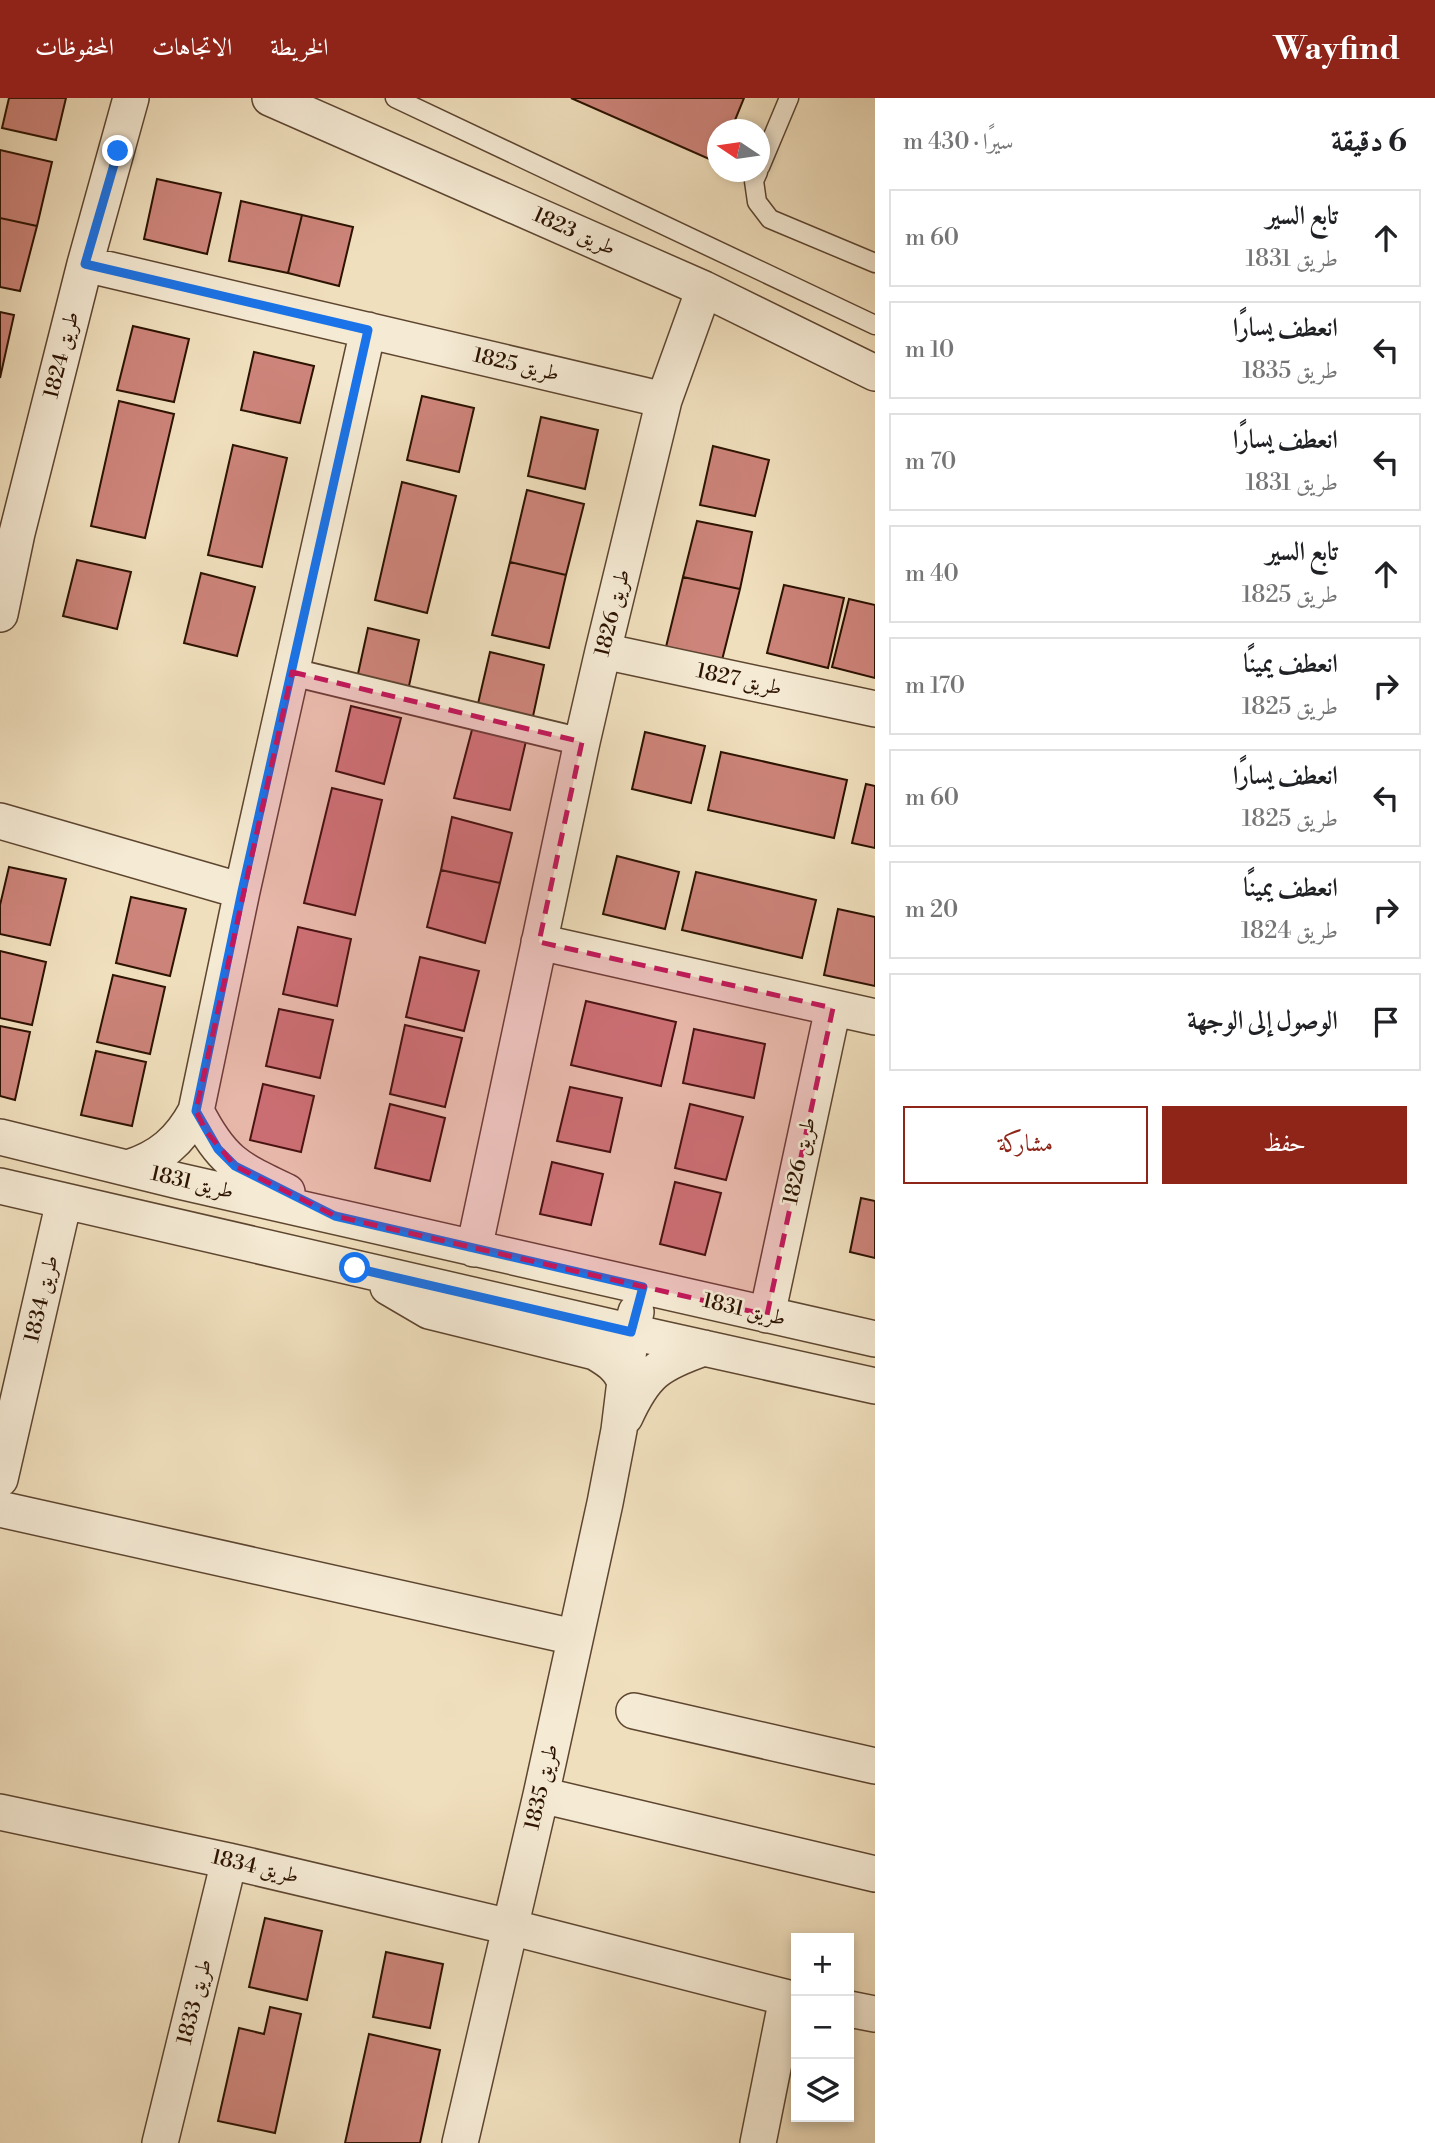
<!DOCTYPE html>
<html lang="ar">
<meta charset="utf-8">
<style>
:root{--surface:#fff;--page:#f2f2f2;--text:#202124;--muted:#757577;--line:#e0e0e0;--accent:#8f2418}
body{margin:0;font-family:"Libre Bodoni",Amiri,serif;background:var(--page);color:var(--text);direction:rtl}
.controls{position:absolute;right:21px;bottom:21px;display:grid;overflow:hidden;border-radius:0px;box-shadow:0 4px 10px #0003}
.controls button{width:63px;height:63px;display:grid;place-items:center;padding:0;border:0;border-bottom:2px solid var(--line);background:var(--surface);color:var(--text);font:35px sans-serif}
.compass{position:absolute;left:707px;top:21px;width:63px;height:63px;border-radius:50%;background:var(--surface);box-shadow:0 4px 10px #0003;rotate:283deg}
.stop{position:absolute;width:21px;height:21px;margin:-16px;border:5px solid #1a73e8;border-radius:50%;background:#fff}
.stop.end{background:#1a73e8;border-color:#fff;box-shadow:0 2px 7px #0008}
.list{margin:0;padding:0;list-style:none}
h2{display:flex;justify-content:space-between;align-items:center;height:91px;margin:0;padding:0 28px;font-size:30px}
h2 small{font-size:23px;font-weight:400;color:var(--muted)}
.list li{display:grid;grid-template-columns:46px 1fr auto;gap:21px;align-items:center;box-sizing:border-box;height:98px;margin:0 14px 14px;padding:0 14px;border:2px solid var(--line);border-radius:0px}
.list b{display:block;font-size:26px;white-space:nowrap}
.list p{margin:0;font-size:23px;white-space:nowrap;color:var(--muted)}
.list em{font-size:23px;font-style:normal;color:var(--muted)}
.actions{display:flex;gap:14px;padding:21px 28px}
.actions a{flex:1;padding:16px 0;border:2px solid var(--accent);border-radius:0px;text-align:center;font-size:24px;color:var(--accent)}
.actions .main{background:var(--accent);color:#fff}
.icon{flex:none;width:38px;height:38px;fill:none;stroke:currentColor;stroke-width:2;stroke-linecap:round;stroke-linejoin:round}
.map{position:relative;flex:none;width:875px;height:2045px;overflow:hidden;direction:ltr}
header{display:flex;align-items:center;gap:42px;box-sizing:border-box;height:98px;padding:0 35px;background:var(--accent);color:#fff}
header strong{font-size:33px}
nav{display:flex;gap:38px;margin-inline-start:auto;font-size:24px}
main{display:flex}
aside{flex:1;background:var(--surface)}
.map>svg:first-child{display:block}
</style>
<header>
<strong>Wayfind</strong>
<nav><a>الخريطة</a><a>الاتجاهات</a><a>المحفوظات</a></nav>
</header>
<main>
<aside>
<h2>6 دقيقة<small>سيرًا · 430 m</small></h2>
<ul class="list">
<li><svg class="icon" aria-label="ahead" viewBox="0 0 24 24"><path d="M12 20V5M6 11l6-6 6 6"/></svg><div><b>تابع السير</b><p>طريق 1831</p></div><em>60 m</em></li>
<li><svg class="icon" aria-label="left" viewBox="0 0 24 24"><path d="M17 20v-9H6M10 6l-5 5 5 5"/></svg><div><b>انعطف يسارًا</b><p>طريق 1835</p></div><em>10 m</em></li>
<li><svg class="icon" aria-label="left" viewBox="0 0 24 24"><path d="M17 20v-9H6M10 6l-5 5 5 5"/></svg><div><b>انعطف يسارًا</b><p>طريق 1831</p></div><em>70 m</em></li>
<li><svg class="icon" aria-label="ahead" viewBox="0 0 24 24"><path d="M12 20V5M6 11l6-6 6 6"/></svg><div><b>تابع السير</b><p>طريق 1825</p></div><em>40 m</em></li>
<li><svg class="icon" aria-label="right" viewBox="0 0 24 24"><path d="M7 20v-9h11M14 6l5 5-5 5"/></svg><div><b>انعطف يمينًا</b><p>طريق 1825</p></div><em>170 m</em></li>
<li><svg class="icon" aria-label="left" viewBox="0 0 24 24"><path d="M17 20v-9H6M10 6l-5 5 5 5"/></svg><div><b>انعطف يسارًا</b><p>طريق 1825</p></div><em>60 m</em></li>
<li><svg class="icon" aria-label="right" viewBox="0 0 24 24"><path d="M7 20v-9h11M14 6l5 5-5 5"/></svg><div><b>انعطف يمينًا</b><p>طريق 1824</p></div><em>20 m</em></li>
<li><svg class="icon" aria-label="arrive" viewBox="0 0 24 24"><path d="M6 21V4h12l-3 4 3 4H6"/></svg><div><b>الوصول إلى الوجهة</b></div></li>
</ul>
<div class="actions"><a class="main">حفظ</a><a>مشاركة</a></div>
</aside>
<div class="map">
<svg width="875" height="2045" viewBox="0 0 875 2045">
<rect width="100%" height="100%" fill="#f0dfbd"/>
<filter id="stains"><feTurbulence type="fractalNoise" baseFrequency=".00286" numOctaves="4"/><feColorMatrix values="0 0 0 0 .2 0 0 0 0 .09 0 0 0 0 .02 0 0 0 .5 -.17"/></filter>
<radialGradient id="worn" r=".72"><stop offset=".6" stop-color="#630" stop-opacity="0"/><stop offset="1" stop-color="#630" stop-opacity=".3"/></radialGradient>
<path fill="#cd847a" stroke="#2c1201" stroke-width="2" d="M 9,0 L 66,0 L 56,42 L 2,30 Z
M 571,0 L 744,0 L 731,32 L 718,32 L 716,64 Z
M 0,52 L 52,64 L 37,128 L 0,120 Z
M 157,81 L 221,95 L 207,156 L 144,141 Z
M 241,103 L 302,117 L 288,175 L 229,163 Z
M 302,117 L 353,129 L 339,188 L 288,175 Z
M 0,120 L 37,128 L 20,193 L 0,189 Z
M 0,214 L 14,217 L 0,280 Z
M 133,228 L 189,241 L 174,304 L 117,292 Z
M 254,254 L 314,268 L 300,325 L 241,312 Z
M 422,298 L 474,310 L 459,374 L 407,362 Z
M 119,303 L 174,316 L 145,440 L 91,428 Z
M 541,319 L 598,332 L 585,391 L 528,378 Z
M 233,347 L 287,360 L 262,469 L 208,457 Z
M 713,348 L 769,362 L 755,418 L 700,407 Z
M 402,384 L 456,398 L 427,515 L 375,502 Z
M 527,392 L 584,406 L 566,477 L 510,464 Z
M 697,423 L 752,434 L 740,491 L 683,479 Z
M 77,462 L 131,474 L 117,531 L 63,518 Z
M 510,464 L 566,477 L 549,550 L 492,537 Z
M 201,475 L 255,489 L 237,558 L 184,545 Z
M 683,479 L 740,491 L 721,566 L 665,553 Z
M 784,487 L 844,500 L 828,570 L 767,555 Z
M 849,501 L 875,507 L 875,580 L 832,569 Z
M 368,530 L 419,542 L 407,597 L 356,585 Z
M 490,554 L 544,567 L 532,623 L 477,610 Z
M 351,608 L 401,620 L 384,686 L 336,673 Z
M 473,628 L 526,643 L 510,712 L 454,700 Z
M 645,634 L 705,648 L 691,705 L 632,691 Z
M 721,654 L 847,682 L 834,740 L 708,712 Z
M 866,686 L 875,688 L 875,750 L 852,745 Z
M 332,690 L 382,702 L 355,817 L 304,805 Z
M 452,719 L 512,735 L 500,785 L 441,772 Z
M 617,758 L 679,774 L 665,831 L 603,816 Z
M 9,769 L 66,781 L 50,847 L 0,836 L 0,807 Z
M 441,772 L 500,785 L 485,845 L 427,829 Z
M 696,774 L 816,802 L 802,860 L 682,832 Z
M 131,799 L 186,811 L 170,878 L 116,865 Z
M 838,811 L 875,819 L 875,888 L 824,877 Z
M 298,829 L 351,841 L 337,908 L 283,896 Z
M 0,853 L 46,864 L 32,927 L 0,920 Z
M 420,859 L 479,873 L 464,933 L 406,919 Z
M 113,877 L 165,889 L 150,956 L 97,944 Z
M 586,903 L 676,924 L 661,988 L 571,967 Z
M 279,911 L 333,922 L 320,980 L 266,968 Z
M 405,927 L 462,940 L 445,1009 L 390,996 Z
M 0,928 L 30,934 L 15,1002 L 0,998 Z
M 694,931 L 765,946 L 754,1000 L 683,985 Z
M 96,953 L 146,964 L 132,1028 L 81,1017 Z
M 263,986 L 314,998 L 301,1054 L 250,1042 Z
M 570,989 L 622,1000 L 610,1054 L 557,1043 Z
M 390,1006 L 445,1020 L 430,1083 L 375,1070 Z
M 690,1006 L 743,1019 L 726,1082 L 675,1070 Z
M 552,1064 L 603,1076 L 591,1127 L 540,1116 Z
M 675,1084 L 721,1095 L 705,1157 L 660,1146 Z
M 861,1100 L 875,1103 L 875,1160 L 850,1154 Z
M 265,1820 L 322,1833 L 307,1902 L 249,1889 Z
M 386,1854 L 443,1866 L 430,1930 L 373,1919 Z
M 270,1909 L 301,1916 L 275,2035 L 218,2023 L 239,1930 L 264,1936 Z
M 369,1936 L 440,1952 L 420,2045 L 345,2045 Z"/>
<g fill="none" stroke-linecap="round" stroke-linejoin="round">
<defs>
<path id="service" d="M 395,0 L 875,227
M 760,69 L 789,0
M 758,74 L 754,83 L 757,104 L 770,121 L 875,165"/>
<path id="pedestrian" d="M 292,574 L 582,644"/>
<path id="minor" d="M 270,0 L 704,191 L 875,275
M 85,166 L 664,302
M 0,516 L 17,435 L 85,166 L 131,0
M 603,553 L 875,611
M 0,723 L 242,793
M 539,844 L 875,919
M 196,1013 C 222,1064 237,1070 287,1094
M 0,1039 L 179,1083 L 875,1241
M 128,1070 C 160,1060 180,1043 196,1013 L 242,793 L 368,232
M 0,1088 L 654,1239 L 875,1288
M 474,1151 L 582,644 L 603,553 L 664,302 L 704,191
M 388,1189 L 429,1213 L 595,1254 C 608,1262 617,1267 624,1281
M 767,1217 L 833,910
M 625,1319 C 645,1275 658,1266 704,1250
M 0,1381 L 64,1103
M 0,1411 L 574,1539
M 634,1613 L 875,1668
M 541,1697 L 875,1776
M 0,1714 L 229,1763 L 510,1829 L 796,1902
M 849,1911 L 875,1916
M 160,2045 L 229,1763
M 460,2045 L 541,1697 L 605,1405 L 619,1332 L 631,1234 L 636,1214
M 758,2045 L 787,1900"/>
</defs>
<use href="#service" stroke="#5d4530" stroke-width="21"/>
<use href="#pedestrian" stroke="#5d4530" stroke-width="30"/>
<use href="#minor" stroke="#5d4530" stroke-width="38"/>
<use href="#service" stroke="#f5ead4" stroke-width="18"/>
<use href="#pedestrian" stroke="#f5ead4" stroke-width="26"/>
<use href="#minor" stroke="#f5ead4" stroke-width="35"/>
</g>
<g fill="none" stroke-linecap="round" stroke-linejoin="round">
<path stroke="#1a73e8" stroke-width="9" d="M 118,53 L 85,166 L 368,232 L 242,793 L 196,1013 L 218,1051 L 235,1068 L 335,1118 L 643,1189 L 631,1234 L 355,1170"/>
</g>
<path fill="#c2185b" fill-opacity="0.2" stroke="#c2185b" stroke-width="5" stroke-dasharray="14 9" stroke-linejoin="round" d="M 292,574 L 582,644 L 539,844 L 833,910 L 767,1217 L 335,1118 L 235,1068 L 206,1033 L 196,1013 Z"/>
<g text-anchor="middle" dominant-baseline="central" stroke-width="5" stroke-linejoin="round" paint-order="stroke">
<g font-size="21" fill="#2c1201" stroke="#f5ead4">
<text transform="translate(574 134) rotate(24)">طريق 1823</text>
<text transform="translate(62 257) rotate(-76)">طريق 1824</text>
<text transform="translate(516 267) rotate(13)">طريق 1825</text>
<text transform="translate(613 515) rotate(-76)">طريق 1826</text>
<text transform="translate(739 582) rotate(12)">طريق 1827</text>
<text transform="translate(800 1063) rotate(-78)">طريق 1826</text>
<text transform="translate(192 1085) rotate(13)">طريق 1831</text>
<text transform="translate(42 1201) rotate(-77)">طريق 1834</text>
<text transform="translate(744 1212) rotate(13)">طريق 1831</text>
<text transform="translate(542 1689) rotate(-77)">طريق 1835</text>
<text transform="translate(255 1769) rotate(13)">طريق 1834</text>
<text transform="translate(195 1904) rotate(-76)">طريق 1833</text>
</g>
</g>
<rect width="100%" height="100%" filter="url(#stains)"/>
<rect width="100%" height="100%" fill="url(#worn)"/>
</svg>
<div class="controls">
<button>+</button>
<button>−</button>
<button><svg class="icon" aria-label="layers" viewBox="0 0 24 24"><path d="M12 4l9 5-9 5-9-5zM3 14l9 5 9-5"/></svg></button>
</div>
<svg class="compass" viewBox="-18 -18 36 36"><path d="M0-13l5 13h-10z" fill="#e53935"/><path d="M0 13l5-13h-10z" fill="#757577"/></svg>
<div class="stop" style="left:355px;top:1170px"></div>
<div class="stop end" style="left:118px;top:53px"></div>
</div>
</main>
